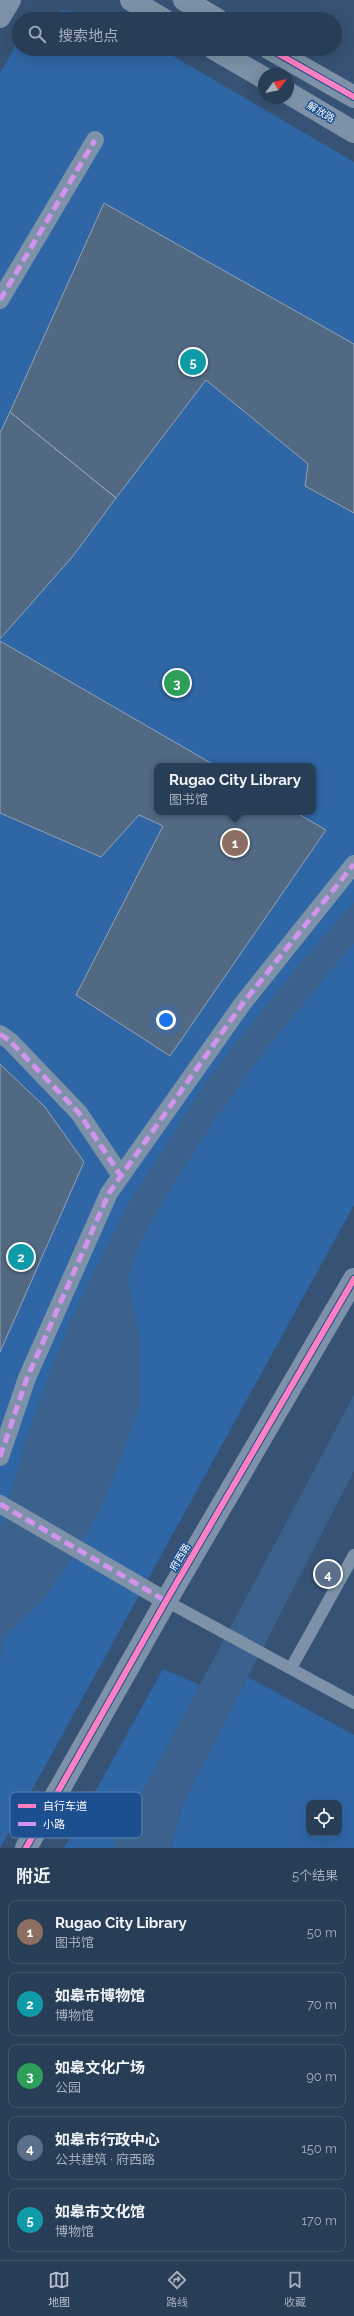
<!DOCTYPE html>
<html lang="zh">
<meta charset="utf-8">
<style>
:root{--surface:#283e57;--page:#30455d;--text:#f1f3f6;--muted:#a5aeba;--line:#44576d;--accent:#b9c2ce}
body{margin:0;font-family:Raleway,"Noto Sans SC",sans-serif;background:var(--page);color:var(--text)}
.controls{position:absolute;right:12px;bottom:12px;display:grid;overflow:hidden;border-radius:8px;box-shadow:0 4px 16px #0002}
.controls button{width:36px;height:36px;display:grid;place-items:center;padding:0;border:0;border-bottom:1px solid var(--line);background:var(--surface);color:var(--text);font:20px sans-serif}
.compass{position:absolute;left:258px;top:68px;width:36px;height:36px;border-radius:50%;background:var(--surface);box-shadow:0 4px 16px #0002;rotate:58deg}
.you{position:absolute;left:166px;top:1020px;width:14px;height:14px;margin:-10px;border:3px solid #fff;border-radius:50%;background:#1a73e8;box-shadow:0 0 0 6px #1a73e833}
.badge{display:grid;place-items:center;width:26px;height:26px;border-radius:50%;background:var(--accent);color:#fff;font-size:13px;font-weight:700}
.pin{position:absolute;translate:-50% -50%;border:2px solid #fff;box-shadow:0 1px 4px #0006}
.popup{position:absolute;left:154px;top:763px;width:162px;height:52px;box-sizing:border-box;display:grid;place-content:center;border-radius:8px;background:var(--surface);filter:drop-shadow(0 1px 3px #0005);font-size:13px;white-space:nowrap;color:var(--muted)}
.popup b{font-size:15px;color:var(--text)}
.popup::after{content:'';position:absolute;left:50%;top:100%;margin-left:-8px;border:8px solid transparent;border-top-color:var(--surface)}
.list{margin:0;padding:0;list-style:none}
h2{display:flex;justify-content:space-between;align-items:center;height:52px;margin:0;padding:0 16px;font-size:17px}
h2 small{font-size:13px;font-weight:400;color:var(--muted)}
.list li{display:grid;grid-template-columns:26px 1fr auto;gap:12px;align-items:center;box-sizing:border-box;height:64px;margin:0 8px 8px;padding:0 8px;border:1px solid var(--line);border-radius:8px}
.list b{display:block;font-size:15px;white-space:nowrap}
.list p{margin:0;font-size:13px;white-space:nowrap;color:var(--muted)}
.list em{font-size:13px;font-style:normal;color:var(--muted)}
.icon{flex:none;width:22px;height:22px;fill:none;stroke:currentColor;stroke-width:2;stroke-linecap:round;stroke-linejoin:round}
.map{position:relative;flex:none;width:354px;height:1848px;overflow:hidden}
.search{position:absolute;background:var(--surface);box-shadow:0 4px 16px #0002;left:12px;right:12px;top:12px;height:44px;display:flex;align-items:center;gap:10px;box-sizing:border-box;padding:0 14px;border-radius:22px;color:var(--muted);font-size:15px}
.sheet{height:412px;background:var(--surface)}
nav{display:flex;justify-content:space-around;align-items:center;box-sizing:border-box;height:56px;border-top:1px solid var(--line);background:var(--surface);font-size:11px;color:var(--muted)}
nav a{display:grid;justify-items:center;gap:2px}
nav .on{color:var(--accent)}
.map>svg:first-child{display:block}
</style>
<div class="map">
<svg width="354" height="1848" viewBox="0 0 354 1848">
<rect width="100%" height="100%" fill="#365274"/>
<path fill="#2f66a5" fill-rule="evenodd" d="M 62,10 L 103,15 L 110,19 L 44,19 Z
M 19,40 L 19,49 L 161,49 L 354,162 L 354,1205 L 0,1848 L 0,73 ZM 157,766 L 313,766 L 313,812 L 157,812 Z
M 163,1669 L 200,1685 L 113,1848 L 64,1848 Z
M 248,1677 L 354,1735 L 354,1848 L 171,1848 L 182,1805 ZM 309,1803 L 339,1803 L 339,1833 L 309,1833 Z"/>
<path fill="#3b618d" d="M 354,902 L 354,943 L 267,1048 L 219,1114 L 173,1184 L 141,1241 L 128,1279 L 140,1341 L 140,1405 L 124,1451 L 99,1513 L 68,1564 L 44,1599 L 4,1638 L 0,1661 L 0,1530 L 26,1438 L 53,1363 L 82,1295 L 127,1206 L 209,1077 L 301,962 Z
M 354,1395 L 354,1471 L 182,1805 L 171,1848 L 113,1848 Z"/>
<path fill="#526984" stroke="#92a2b6" d="M 104,203 L 354,344 L 354,513 L 305,486 L 308,464 L 206,380 L 116,498 L 10,412 Z
M 10,412 L 116,498 L 73,556 L 0,639 L 0,433 Z
M 0,641 L 216,766 L 157,766 L 157,812 L 295,812 L 326,830 L 170,1056 L 76,995 L 163,826 L 139,815 L 101,857 L 0,813 Z
M 0,1064 L 45,1107 L 84,1162 L 0,1352 Z"/>
<g fill="none" stroke-linecap="round" stroke-linejoin="round">
<path stroke="#7d92a8" stroke-width="12" d="M 166,1601 L 354,1703
M 291,1668 L 354,1555"/>
<path stroke="#7d92a8" stroke-width="18" d="M 0,300 L 95,140
M 0,1034 L 10,1041 L 79,1113 L 121,1176
M 0,1457 L 27,1378 L 109,1193 L 243,1003 L 354,864
M 0,1504 L 166,1601"/>
<path stroke="#7d92a8" stroke-width="22" d="M 131,0 L 163,19
M 184,0 L 217,19
M 0,17 L 10,0
M 214,49 L 264,78
M 270,49 L 354,97
M 288,93 L 354,132
M 26,1848 L 166,1601 L 354,1279"/>
<path stroke="#d193ec" stroke-width="5" stroke-dasharray="10 5" stroke-linecap="butt" d="M 0,300 L 95,140
M 0,1034 L 10,1041 L 79,1113 L 121,1176
M 0,1457 L 27,1378 L 109,1193 L 243,1003 L 354,864
M 0,1504 L 166,1601"/>
<defs>
<path id="cycleway" d="M 270,49 L 354,97
M 26,1848 L 166,1601 L 354,1279"/>
</defs>
<use href="#cycleway" stroke="#1b4f8f" stroke-width="8"/>
<use href="#cycleway" stroke="#ff80c0" stroke-width="6"/>
</g>
<g text-anchor="middle" dominant-baseline="central" stroke-width="3" stroke-linejoin="round" paint-order="stroke">
<g font-size="10" fill="#fff" stroke="#1b4f8f">
<text transform="translate(321 112) rotate(31)">解放路</text>
<text transform="translate(180 1557) rotate(-59)">府西路</text>
</g>
</g>
<rect x="10" y="1792" width="132" height="46" rx="6" fill="#1b4f8f" stroke="#5f84b1" stroke-width="1"/>
<rect x="18" y="1804" width="18" height="4" fill="#ff80c0"/>
<rect x="18" y="1822" width="18" height="4" fill="#d193ec"/>
<g font-size="11" fill="#fff">
<text x="43" y="1810">自行车道</text>
<text x="43" y="1828">小路</text>
</g>
</svg>
<div class="controls">
<button><svg class="icon" aria-label="locate" viewBox="0 0 24 24"><circle cx="12" cy="12" r="6"/><path d="M12 2v4M12 18v4M2 12h4M18 12h4"/></svg></button>
</div>
<svg class="compass" viewBox="-18 -18 36 36"><path d="M0-13l5 13h-10z" fill="#e53935"/><path d="M0 13l5-13h-10z" fill="#a5aeba"/></svg>
<div class="you"></div>
<div class="pin badge" style="left:235px;top:843px;background:#8d6e63">1</div>
<div class="popup"><b>Rugao City Library</b>图书馆</div>
<div class="pin badge" style="left:21px;top:1257px;background:#0f9aa8">2</div>
<div class="pin badge" style="left:177px;top:683px;background:#2e9e5b">3</div>
<div class="pin badge" style="left:328px;top:1574px;background:#5c6f8a">4</div>
<div class="pin badge" style="left:193px;top:362px;background:#0f9aa8">5</div>
<div class="search"><svg class="icon" aria-label="search" viewBox="0 0 24 24"><circle cx="10" cy="10" r="6"/><path d="M15 15l6 6"/></svg>搜索地点</div>
</div>
<section class="sheet">
<h2>附近<small>5个结果</small></h2>
<ul class="list">
<li><span class="badge" style="background:#8d6e63">1</span><div><b>Rugao City Library</b><p>图书馆</p></div><em>50 m</em></li>
<li><span class="badge" style="background:#0f9aa8">2</span><div><b>如皋市博物馆</b><p>博物馆</p></div><em>70 m</em></li>
<li><span class="badge" style="background:#2e9e5b">3</span><div><b>如皋文化广场</b><p>公园</p></div><em>90 m</em></li>
<li><span class="badge" style="background:#5c6f8a">4</span><div><b>如皋市行政中心</b><p>公共建筑 · 府西路</p></div><em>150 m</em></li>
<li><span class="badge" style="background:#0f9aa8">5</span><div><b>如皋市文化馆</b><p>博物馆</p></div><em>170 m</em></li>
</ul>
</section>
<nav>
<a class="on"><svg class="icon" aria-label="map" viewBox="0 0 24 24"><path d="M3 6l6-2 6 2 6-2v14l-6 2-6-2-6 2zM9 4v14M15 6v14"/></svg>地图</a>
<a><svg class="icon" aria-label="directions" viewBox="0 0 24 24"><path d="M12 3l9 9-9 9-9-9zM9 14v-3h6M13 9l2 2-2 2"/></svg>路线</a>
<a><svg class="icon" aria-label="saved" viewBox="0 0 24 24"><path d="M7 4h10v16l-5-4-5 4z"/></svg>收藏</a>
</nav>
